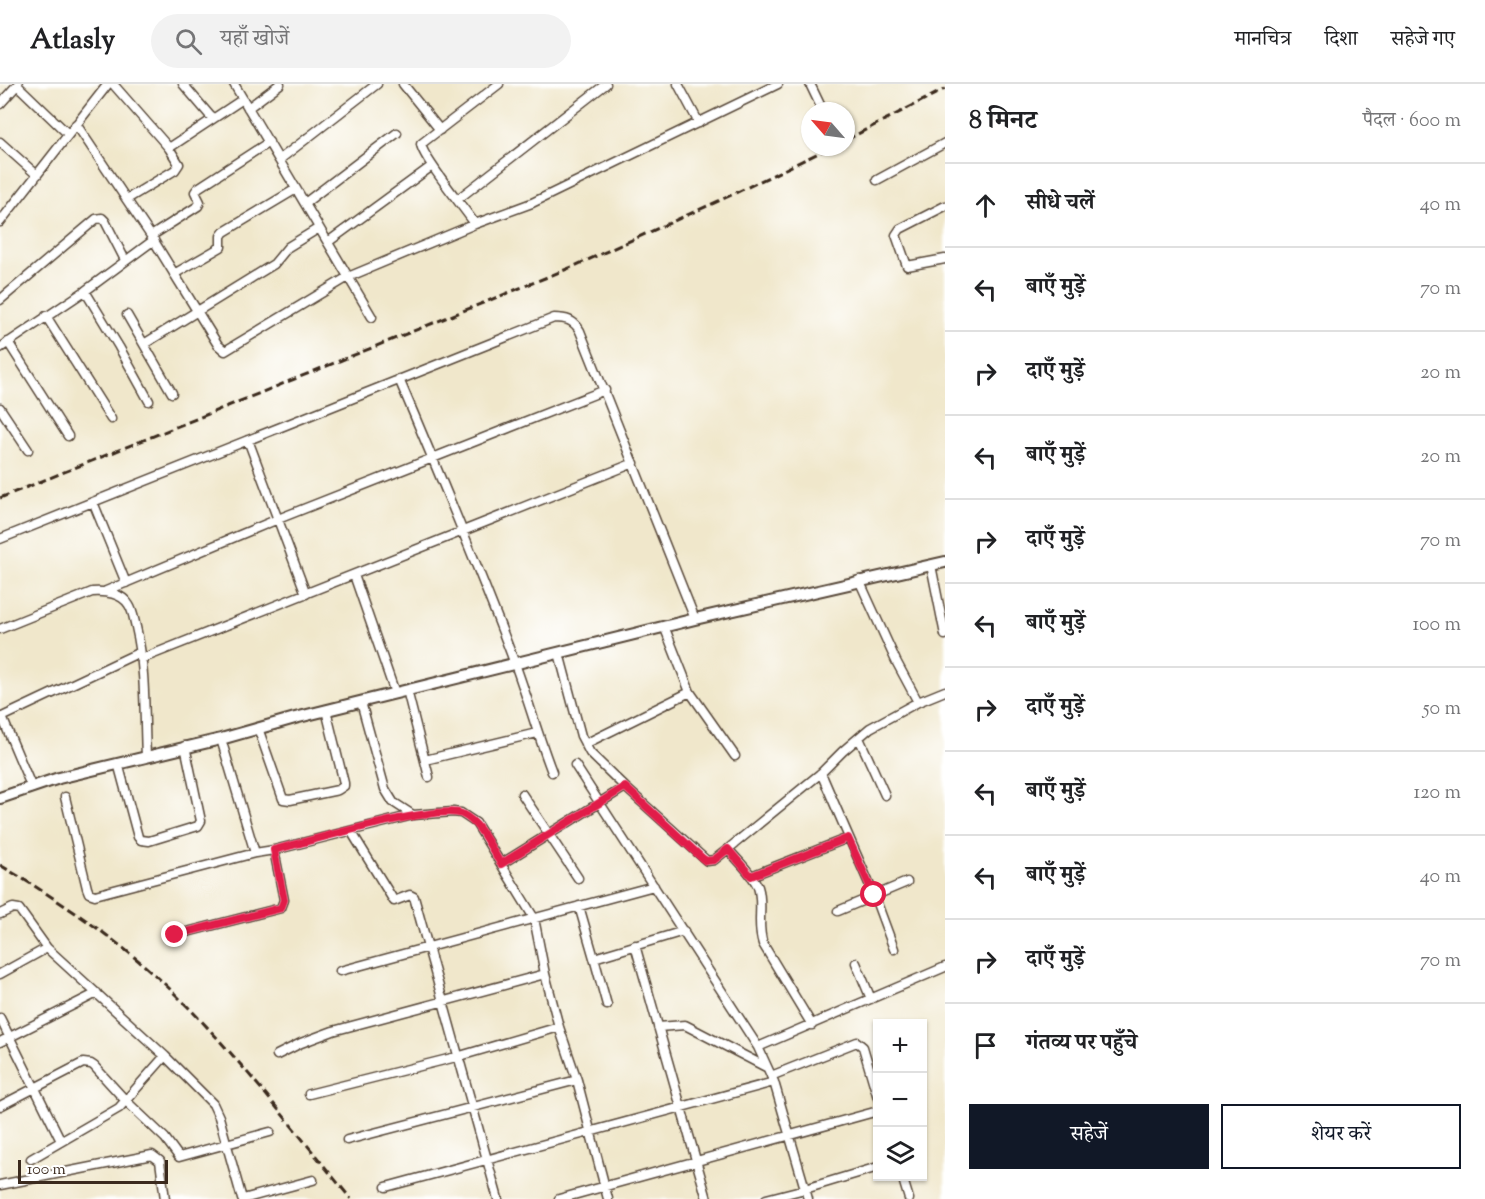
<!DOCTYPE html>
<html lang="hi">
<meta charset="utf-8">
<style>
:root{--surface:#fff;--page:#f2f2f2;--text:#202124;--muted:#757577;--line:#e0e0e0;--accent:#111827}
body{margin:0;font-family:"Sorts Mill Goudy","Noto Serif Devanagari",serif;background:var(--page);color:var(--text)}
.controls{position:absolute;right:18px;bottom:18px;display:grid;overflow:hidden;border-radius:0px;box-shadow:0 2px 4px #0004}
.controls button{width:54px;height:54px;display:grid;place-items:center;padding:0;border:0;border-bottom:2px solid var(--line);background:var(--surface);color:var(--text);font:30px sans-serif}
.compass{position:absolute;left:801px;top:18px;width:54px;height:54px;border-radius:50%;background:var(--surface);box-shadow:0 2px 4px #0004;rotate:298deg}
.scale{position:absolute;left:18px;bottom:15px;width:150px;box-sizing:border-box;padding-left:6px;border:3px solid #3b2a1e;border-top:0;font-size:16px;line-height:21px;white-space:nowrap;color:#3b2a1e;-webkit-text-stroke:4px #fff;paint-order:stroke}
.stop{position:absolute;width:18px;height:18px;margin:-14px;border:4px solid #e11d48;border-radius:50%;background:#fff}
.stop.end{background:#e11d48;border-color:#fff;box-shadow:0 2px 6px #0008}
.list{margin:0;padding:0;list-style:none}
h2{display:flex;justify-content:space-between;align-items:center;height:78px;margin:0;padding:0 24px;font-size:26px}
h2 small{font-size:20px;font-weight:400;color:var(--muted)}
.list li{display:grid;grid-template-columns:39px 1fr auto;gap:18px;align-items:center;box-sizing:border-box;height:84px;padding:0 24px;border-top:2px solid var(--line)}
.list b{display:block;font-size:22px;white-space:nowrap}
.list em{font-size:20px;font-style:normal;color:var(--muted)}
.actions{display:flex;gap:12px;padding:18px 24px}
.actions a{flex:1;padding:14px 0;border:2px solid var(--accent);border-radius:0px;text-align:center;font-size:21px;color:var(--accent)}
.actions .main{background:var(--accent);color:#fff}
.icon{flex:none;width:33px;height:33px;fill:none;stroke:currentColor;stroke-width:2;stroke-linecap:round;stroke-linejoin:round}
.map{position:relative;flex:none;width:945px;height:1115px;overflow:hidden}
header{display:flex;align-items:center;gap:36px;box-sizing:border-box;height:84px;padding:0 30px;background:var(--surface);border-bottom:2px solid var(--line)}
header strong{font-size:28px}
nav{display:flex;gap:33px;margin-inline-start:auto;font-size:21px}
.search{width:420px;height:54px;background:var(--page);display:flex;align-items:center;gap:15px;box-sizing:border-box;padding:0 21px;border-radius:33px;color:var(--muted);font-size:22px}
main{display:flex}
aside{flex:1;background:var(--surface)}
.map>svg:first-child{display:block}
</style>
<header>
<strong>Atlasly</strong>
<div class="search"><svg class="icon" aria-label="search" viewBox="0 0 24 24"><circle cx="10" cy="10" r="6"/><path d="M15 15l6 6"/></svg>यहाँ खोजें</div>
<nav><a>मानचित्र</a><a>दिशा</a><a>सहेजे गए</a></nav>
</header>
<main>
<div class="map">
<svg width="945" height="1115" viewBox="0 0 945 1115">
<rect width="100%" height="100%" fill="#fff"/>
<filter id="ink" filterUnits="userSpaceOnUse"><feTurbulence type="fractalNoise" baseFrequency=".0167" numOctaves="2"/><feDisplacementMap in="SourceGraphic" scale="12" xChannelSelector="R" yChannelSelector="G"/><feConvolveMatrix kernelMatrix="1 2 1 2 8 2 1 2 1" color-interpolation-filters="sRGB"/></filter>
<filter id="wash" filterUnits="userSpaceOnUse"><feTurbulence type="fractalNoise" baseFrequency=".008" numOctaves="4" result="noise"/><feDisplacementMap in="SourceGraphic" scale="24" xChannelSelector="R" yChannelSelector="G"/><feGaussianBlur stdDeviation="1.35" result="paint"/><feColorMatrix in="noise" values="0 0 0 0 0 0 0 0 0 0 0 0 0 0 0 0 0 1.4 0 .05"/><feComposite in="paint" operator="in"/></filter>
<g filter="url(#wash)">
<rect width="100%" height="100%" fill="#f0e7cb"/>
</g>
<g filter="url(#ink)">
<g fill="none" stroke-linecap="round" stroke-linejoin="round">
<defs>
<path id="minor" d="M 113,0 L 169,64 L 179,80 L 175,86 L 127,115
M 183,0 L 212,34
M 234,0 L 372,233
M 403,0 L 440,46
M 678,0 L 699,39
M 810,0 L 823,27
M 17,1 L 68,50
M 0,20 L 18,0
M 248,24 L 280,0
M 76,40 L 151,152 L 218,261 L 225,267 L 348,193 L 475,140 L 532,119 L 778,0
M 0,58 L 37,91
M 169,64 L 243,15
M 279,76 L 377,0
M 877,96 L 945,59
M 458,115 L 606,0
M 305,119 L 397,49
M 945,122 L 900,145 L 896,151 L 907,182 L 945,175
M 0,138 L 108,0
M 475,140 C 465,125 422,73 421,60 L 499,0
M 151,152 L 198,122 L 200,118 L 195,108 L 198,104 L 269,58
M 328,158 L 432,82
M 174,190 L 221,163 L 221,152 L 224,148 L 296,105
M 85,207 L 119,263 L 149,317
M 0,216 L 96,135 L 102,134 L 105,137 L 125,176
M 127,231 L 172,309
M 46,232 L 111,335
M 8,258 L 68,352
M 144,260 L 274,180 L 288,163 L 319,144
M 0,264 L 85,207 L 154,156
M 399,295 C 439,389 479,484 515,580 C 528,615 538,652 552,688
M 0,324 L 28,366
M 248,356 L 306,510
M 93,418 L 126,499
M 0,455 L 554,234 C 566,234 574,236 580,247 L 695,535
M 931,481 L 945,551
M 354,491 L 395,609
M 859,496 L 896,577 L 918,618
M 106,507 L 278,435 L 605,306
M 664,542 L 690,608 L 735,672
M 0,545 L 92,508 C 105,507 122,509 129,521 C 133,527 134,536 136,543 C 146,585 144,629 146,672
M 559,569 L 581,652 L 590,669 L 625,703 L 707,777 L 714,776 L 728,765 L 821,689 L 843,667 L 870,644 L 918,618 L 945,607
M 141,575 L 634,379
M 407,606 L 429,693
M 361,618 L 385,705 L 393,718 L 413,731
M 2,633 L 32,704
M 0,634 L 140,568
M 258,644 L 283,715 L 290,716 L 338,706 L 344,702 L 344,699 L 326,626
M 859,654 L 885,711
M 221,655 L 255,769
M 585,660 L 690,608
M 425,676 L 537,649
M 118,679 L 138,753 L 141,756 L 149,757 L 198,742 L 201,737 L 185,662
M 575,681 L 758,963 L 774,998 L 808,1115
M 821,689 L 874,811 L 894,865
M 522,710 L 578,794
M 65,713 L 87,804 L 89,809 L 95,811 L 255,769 L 274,766 L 413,731 L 453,728 L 461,729 L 476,739 L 534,834 L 545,890 L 559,943 L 577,996 L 608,1115
M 351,747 L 394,817 L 410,811 L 414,813 L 498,1115
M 728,765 C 737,776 753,790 758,803 C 764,821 756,840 763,860 L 812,941
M 501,780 L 625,703
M 751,792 L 848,754
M 579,822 L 594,874 L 684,847
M 838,827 L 907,798
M 0,830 L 13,824 L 19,825 L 47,864 L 165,972 L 213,1020 L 219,1033 L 242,1115
M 175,851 L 281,824 L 284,816 L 274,766
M 635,861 L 707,1115
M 594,874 L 607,921
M 856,879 L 871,915
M 340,887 L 654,802
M 0,890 L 47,864
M 0,934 L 61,1057
M 658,943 L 685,941 L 766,983
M 0,958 L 97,909
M 758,963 L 945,883
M 277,971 L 301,959 L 333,947 L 545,890
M 771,992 L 857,958 L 863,963 L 878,1014
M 309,1010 L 460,972 L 559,943
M 0,1022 L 83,979 L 91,980 L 94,982 L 126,1017 L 165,1054 L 179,1073 L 270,1048
M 347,1056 L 577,996
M 31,1075 L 119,1024 L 165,972
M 902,1092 L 909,1115
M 0,1101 L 152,1071 L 160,1077 L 165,1115
M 386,1103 L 774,998
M 243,1115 L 313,1096
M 559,1115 L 878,1027
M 766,1115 L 805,1105 L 878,1083"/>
<path id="tertiary" d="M 0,714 L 59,694 L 221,655 L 295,634 L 695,535 L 945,478"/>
</defs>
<use href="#minor" stroke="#564638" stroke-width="11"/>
<use href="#tertiary" stroke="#564638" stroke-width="14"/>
<use href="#minor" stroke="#fff" stroke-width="8"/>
<use href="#tertiary" stroke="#fff" stroke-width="10"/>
<path stroke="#3b2a1e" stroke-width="3" stroke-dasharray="9 4.5" stroke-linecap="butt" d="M 846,56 L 945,5
M 0,414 L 572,183 L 725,114 L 831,63
M 0,781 C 62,818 124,859 176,911 C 240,974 294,1046 351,1115"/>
</g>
</g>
<g fill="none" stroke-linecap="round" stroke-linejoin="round" filter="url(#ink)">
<path stroke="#e11d48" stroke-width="8" d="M 175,851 L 281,824 L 284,816 L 274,766 C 306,758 439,719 462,730 C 481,739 490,763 501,780 L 625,703 L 702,774 L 706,777 L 714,776 L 728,765 L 751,792 L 848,754 L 874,811"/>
</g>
</svg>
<div class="controls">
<button>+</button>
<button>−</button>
<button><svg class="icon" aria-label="layers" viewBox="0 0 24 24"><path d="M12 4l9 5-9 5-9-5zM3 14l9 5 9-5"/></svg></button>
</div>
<svg class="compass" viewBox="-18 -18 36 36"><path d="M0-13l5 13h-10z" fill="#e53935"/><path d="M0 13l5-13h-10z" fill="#757577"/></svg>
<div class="scale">100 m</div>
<div class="stop" style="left:874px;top:811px"></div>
<div class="stop end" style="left:175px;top:851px"></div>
</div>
<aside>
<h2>8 मिनट<small>पैदल · 600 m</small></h2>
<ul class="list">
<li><svg class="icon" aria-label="ahead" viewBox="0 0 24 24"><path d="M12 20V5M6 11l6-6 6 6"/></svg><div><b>सीधे चलें</b></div><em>40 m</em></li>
<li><svg class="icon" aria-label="left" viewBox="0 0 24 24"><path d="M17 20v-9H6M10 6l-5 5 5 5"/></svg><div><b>बाएँ मुड़ें</b></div><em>70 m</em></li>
<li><svg class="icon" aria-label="right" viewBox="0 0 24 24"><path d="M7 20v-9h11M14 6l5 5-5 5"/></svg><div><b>दाएँ मुड़ें</b></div><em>20 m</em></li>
<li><svg class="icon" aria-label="left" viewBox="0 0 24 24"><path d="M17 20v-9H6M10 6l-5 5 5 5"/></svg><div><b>बाएँ मुड़ें</b></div><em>20 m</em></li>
<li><svg class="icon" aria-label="right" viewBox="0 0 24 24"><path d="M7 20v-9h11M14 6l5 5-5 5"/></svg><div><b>दाएँ मुड़ें</b></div><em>70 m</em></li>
<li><svg class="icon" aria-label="left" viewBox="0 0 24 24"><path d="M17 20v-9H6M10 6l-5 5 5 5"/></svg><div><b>बाएँ मुड़ें</b></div><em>100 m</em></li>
<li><svg class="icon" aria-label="right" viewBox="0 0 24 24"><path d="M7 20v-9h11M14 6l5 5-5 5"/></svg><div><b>दाएँ मुड़ें</b></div><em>50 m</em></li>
<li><svg class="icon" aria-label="left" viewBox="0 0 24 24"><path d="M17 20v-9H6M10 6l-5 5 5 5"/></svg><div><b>बाएँ मुड़ें</b></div><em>120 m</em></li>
<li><svg class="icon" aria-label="left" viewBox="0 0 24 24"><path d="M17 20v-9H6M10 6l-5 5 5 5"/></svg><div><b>बाएँ मुड़ें</b></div><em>40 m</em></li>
<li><svg class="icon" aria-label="right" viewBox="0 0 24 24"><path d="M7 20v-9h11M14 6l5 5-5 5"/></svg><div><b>दाएँ मुड़ें</b></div><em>70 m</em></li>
<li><svg class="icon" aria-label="arrive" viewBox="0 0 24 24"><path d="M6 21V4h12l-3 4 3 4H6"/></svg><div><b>गंतव्य पर पहुँचे</b></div></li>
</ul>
<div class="actions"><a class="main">सहेजें</a><a>शेयर करें</a></div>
</aside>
</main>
